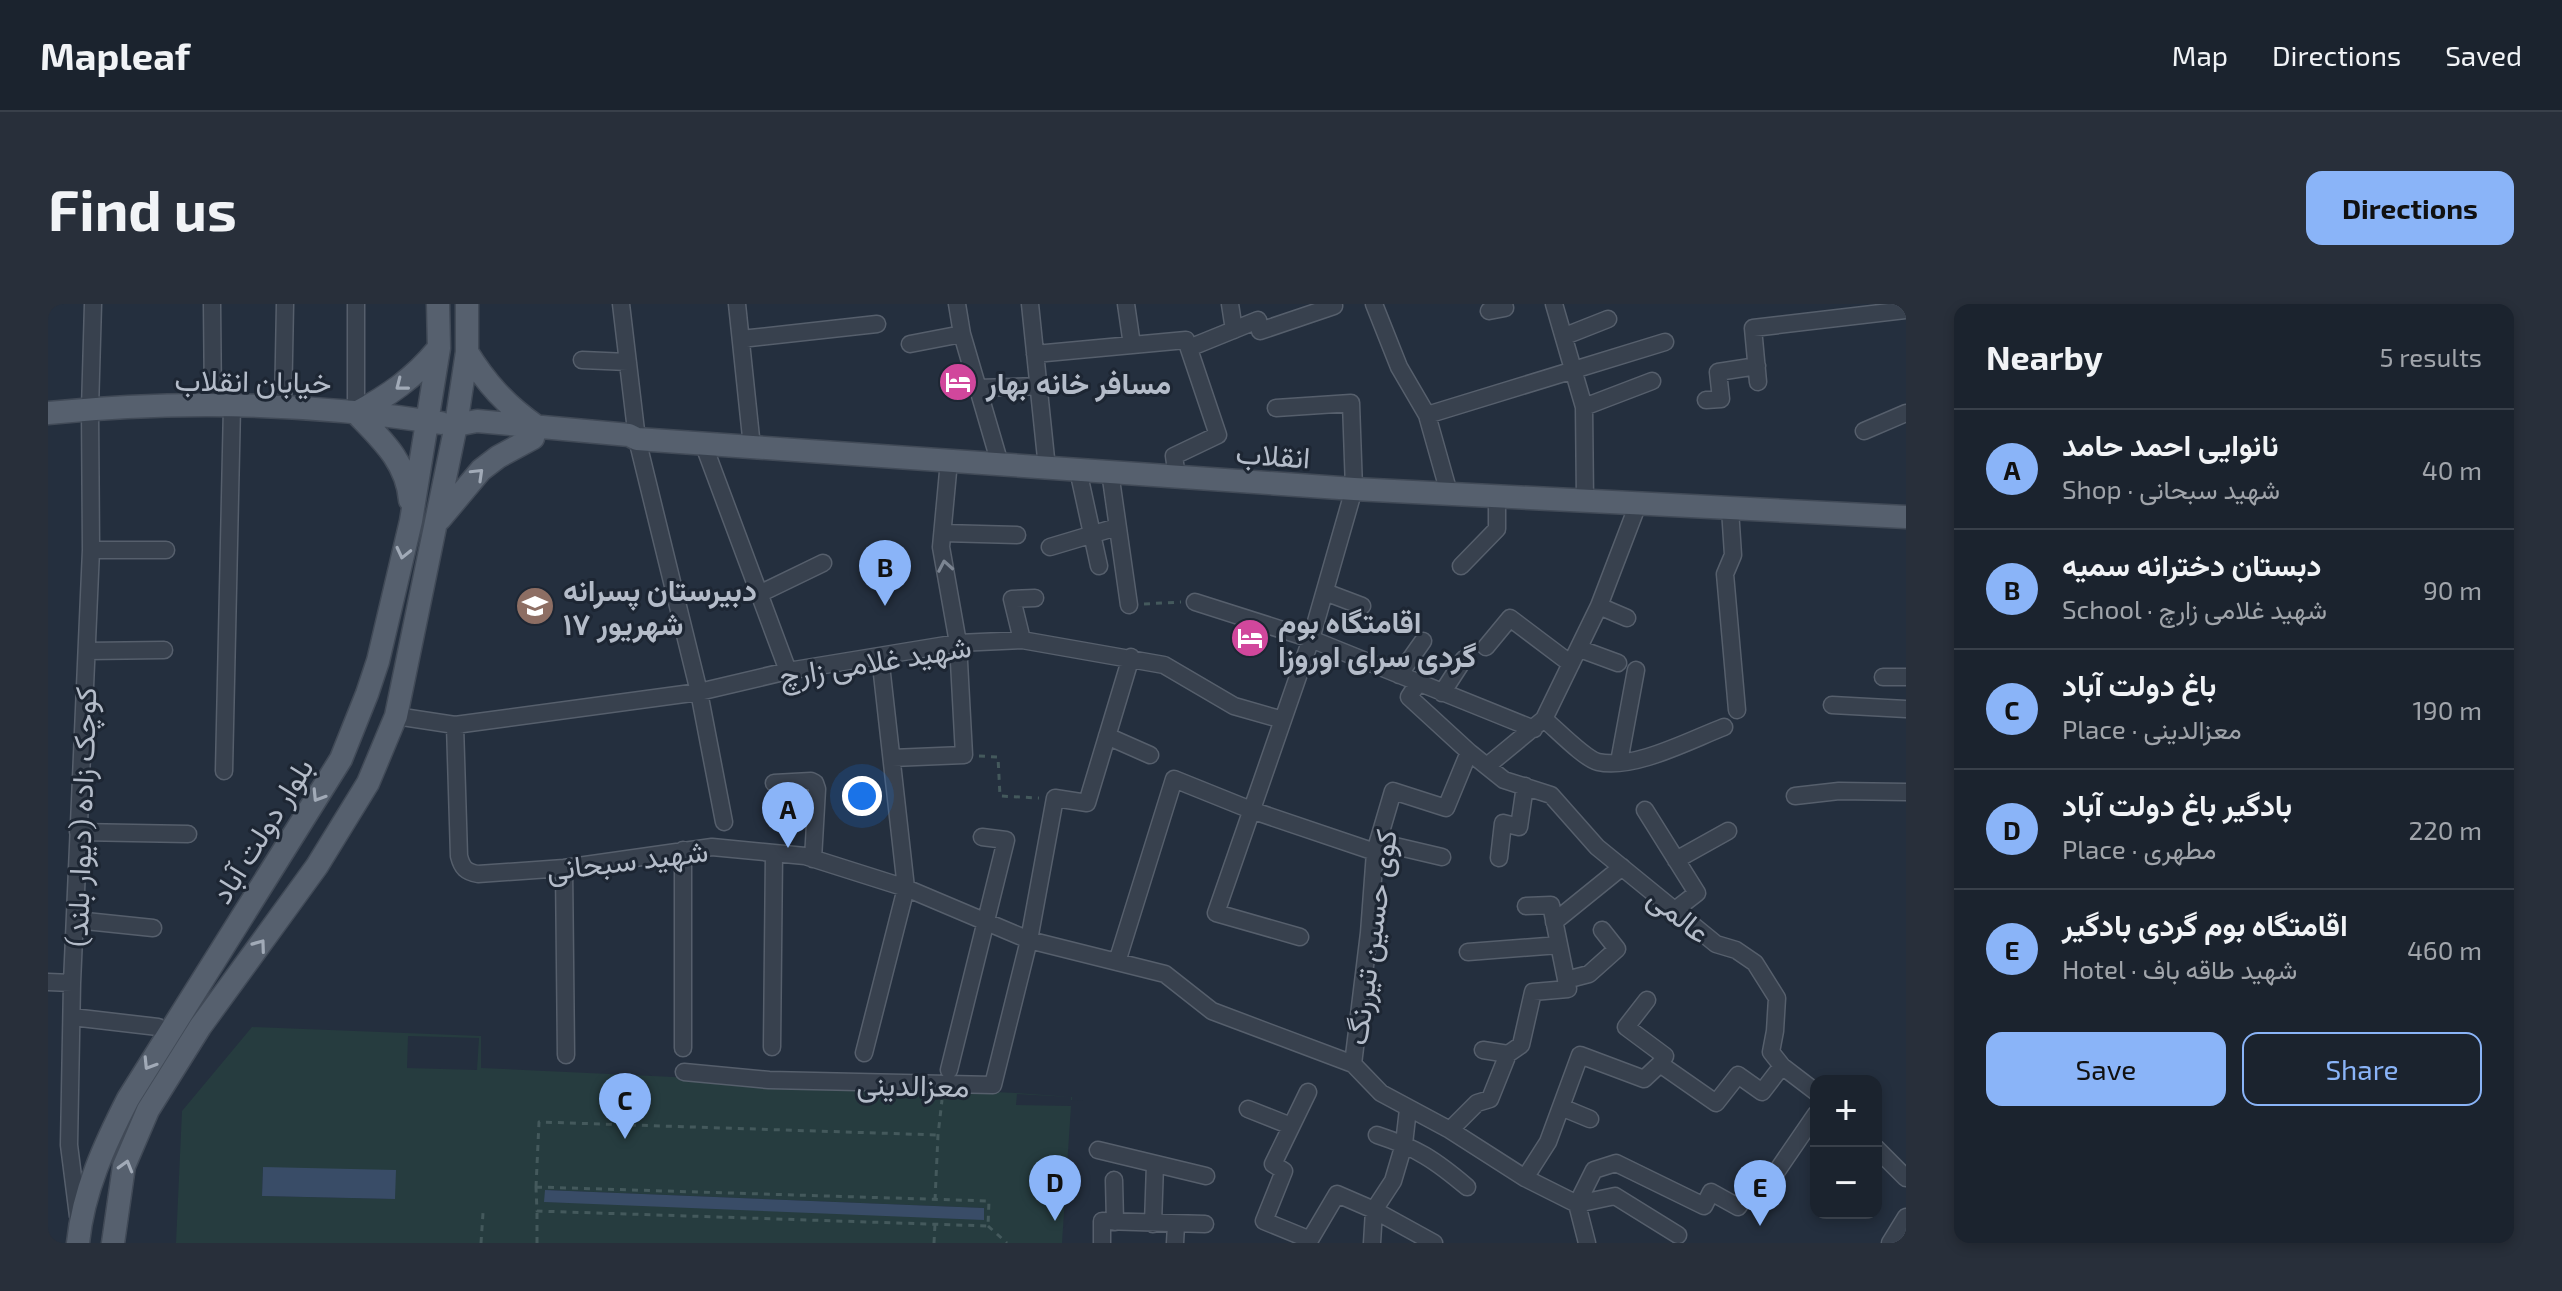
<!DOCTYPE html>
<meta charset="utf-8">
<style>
:root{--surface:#1b232e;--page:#282f3a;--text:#f1f3f6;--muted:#a0a4aa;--line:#39404a;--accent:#8ab4f8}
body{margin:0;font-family:"Exo 2",Vazirmatn,sans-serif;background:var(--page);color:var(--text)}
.controls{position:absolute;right:24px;bottom:24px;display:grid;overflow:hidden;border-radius:16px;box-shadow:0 4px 12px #0003}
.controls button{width:72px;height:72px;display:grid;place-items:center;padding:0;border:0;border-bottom:2px solid var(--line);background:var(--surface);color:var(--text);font:40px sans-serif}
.you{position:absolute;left:814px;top:492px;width:28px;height:28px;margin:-20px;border:6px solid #fff;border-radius:50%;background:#1a73e8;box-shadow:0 0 0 12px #1a73e833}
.badge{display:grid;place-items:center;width:52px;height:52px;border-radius:50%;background:var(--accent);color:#111;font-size:26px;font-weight:700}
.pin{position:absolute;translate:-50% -66px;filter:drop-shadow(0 2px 4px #0008)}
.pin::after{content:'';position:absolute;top:42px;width:28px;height:24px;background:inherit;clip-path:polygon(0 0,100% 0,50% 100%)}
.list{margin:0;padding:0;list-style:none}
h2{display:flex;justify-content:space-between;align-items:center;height:104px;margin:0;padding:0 32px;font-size:34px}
h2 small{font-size:26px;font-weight:400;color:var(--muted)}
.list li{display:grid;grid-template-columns:52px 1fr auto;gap:24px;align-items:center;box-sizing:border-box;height:120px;padding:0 32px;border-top:2px solid var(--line)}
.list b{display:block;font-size:30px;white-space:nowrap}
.list p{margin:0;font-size:26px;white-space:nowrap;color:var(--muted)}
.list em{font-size:26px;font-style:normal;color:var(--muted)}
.actions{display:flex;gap:16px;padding:24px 32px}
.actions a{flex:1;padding:18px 0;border:2px solid var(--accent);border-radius:16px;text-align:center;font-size:28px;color:var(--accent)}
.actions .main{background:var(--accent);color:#111}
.map{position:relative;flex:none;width:1858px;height:939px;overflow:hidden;border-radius:16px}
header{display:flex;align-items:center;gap:48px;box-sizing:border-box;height:112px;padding:0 40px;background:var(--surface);border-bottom:2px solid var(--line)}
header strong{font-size:38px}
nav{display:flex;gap:44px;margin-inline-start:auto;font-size:28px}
.intro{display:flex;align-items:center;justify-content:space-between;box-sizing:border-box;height:192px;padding:0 48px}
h1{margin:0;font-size:56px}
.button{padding:20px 36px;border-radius:16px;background:var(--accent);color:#111;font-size:28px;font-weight:700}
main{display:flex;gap:48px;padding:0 48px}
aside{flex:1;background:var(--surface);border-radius:16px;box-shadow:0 4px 12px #0003}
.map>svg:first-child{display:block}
</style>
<header>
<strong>Mapleaf</strong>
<nav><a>Map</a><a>Directions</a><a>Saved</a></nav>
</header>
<div class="intro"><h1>Find us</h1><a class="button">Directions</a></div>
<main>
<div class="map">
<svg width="1858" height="939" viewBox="0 0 1858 939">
<rect width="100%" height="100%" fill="#242f3e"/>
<path fill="#263c3f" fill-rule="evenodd" d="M 204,723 L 433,732 L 433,764 L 968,789 L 1024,793 L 1024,796 L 1036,797 L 1027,939 L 1036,797 L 1023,796 L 1023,793 L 969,790 L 968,801 L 1023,802 L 1014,939 L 128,939 L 134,807 ZM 360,732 L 431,734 L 429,766 L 359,764 ZM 215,863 L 347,895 L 214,892 ZM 497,886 L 936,904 L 936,905 L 497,898 Z"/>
<path fill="#394c67" d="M 215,863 L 348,866 L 347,895 L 214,892 Z
M 497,886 L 936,904 L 936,916 L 496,898 Z"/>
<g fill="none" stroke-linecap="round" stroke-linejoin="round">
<defs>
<path id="minor" d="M 164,0 L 165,102
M 573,0 L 589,135 L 651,388 L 676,518
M 689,0 L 704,143
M 909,0 L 914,30 L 952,160
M 982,0 L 999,164
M 1078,0 L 1084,41
M 1182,0 L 1186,26
M 1326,0 L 1351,63 L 1379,111 L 1401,189
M 1506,0 L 1536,103 L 1537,197
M 1441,7 L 1457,4 L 1456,0
M 1517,32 L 1560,15
M 693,35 L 829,20
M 862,40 L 914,30
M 1141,44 L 1210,16 L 1212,27 L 1286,2
M 987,50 L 1138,36 L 1170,131 L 1126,152 L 1129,173
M 534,56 L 580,58
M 1710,78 L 1705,24 L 1858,6
M 930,84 L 991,82
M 1658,96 L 1673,95 L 1670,68 L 1709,62
M 1536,103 L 1604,77
M 1228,104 L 1303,99 L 1306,185 L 1263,335 L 1168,609 L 1252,633
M 235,105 L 237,0
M 308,109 L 308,0
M 1379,111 L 1617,38
M 1816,127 L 1858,109
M 655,139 L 740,367
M 1030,166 L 1051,262
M 1062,168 L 1081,301
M 1682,205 L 1685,251 L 1677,270 L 1689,406
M 895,229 L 969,231
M 1002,243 L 1069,223
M 43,246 L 118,246
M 1413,262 L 1449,225 L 1449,192
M 1277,288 L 1314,302
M 711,290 L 775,259
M 1147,298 L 1263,335 L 1486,425
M 1551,302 L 1579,314
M 974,336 L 964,295 L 987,294
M 1438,343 L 1462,314 L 1523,360
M 1532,345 L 1570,359
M 39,347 L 116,346
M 1351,371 L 1375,337
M 1835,373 L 1858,373
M 1370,379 L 1361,393 L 1421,448
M 1394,389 L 1416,355
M 1784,401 L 1858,405
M 348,412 L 407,421 L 411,552 C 414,564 418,568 430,570 L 516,564 L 664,543 L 757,552 L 858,584 L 981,636 L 1117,670 L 1164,707 L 1305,760 L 1321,629 L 1327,548 L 1345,487 L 1398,504 L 1421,448 L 1456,476 L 1503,491 L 1549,543 L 1668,640 L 1688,646 L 1707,659 L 1729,694 L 1727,727 L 1723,748 L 1734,762 L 1768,788
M 1496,415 C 1508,425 1537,455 1550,458 C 1586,466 1642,436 1676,423
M 407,421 L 651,388 L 740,367 L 910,339 L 974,336 L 1116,361 L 1186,402 L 1235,416
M 1059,432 L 1102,451
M 844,454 L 916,451 L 910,339 L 893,243 L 901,157
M 1571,458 L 1588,366
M 1439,462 L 1496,415 L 1551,302 L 1590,200
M 176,467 L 184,102
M 726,479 L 763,477 L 767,479 L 769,485 L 765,555
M 1747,492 L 1791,487 L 1858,488
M 1597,506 L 1649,589 L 1627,606
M 30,528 L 140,530
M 1330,538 L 1394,553
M 635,546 L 635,744
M 1451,554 L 1455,519 L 1471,523 L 1477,482
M 1628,556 L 1680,527
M 516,564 L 518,751
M 28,616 L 105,624
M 1506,618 L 1574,563
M 1420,648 L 1511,641
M 1069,658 L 1126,475 L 1203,506 L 1327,548
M 1518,676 L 1541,670 L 1569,645 L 1554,626
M 0,678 L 24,679
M 1599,696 L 1578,723 L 1617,752 L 1612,760
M 24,713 L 110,723
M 724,743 L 726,549
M 1435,746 L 1460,750
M 816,749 L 858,584 L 832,352
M 1305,760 L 1333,789 L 1402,826 L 1477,874 L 1529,900 L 1539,939
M 901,766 L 958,536 L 934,533
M 636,768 L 721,776 L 945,781 L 981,636 L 1007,494 L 1039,499 L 1083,353
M 1260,788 L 1225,860 L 1236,867 L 1216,917 L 1260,935
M 1513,803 L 1542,815
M 1200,805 L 1243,822
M 1402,826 L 1429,799 L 1442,795 L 1460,750 L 1473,741 L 1485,688 L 1520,685 L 1503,601 L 1478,602
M 1329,831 C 1369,844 1387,856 1419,883
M 1828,844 L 1858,874
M 1050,846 L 1158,872
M 1477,874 L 1500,838 L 1532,751 L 1596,775 L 1612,760 L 1668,799 L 1690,771 L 1714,788 L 1734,762
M 1066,876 L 1067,918
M 1529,900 L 1546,866 L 1568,859 L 1656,902 L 1663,888 L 1690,903 L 1706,880 L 1716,886 L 1768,810
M 1529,900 L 1567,892 L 1630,931
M 30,912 L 21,841 L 24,679 L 43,246 L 42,105 L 45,0
M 1105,920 L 1107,860
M 1054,939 L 1054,917 L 1157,920
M 1127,939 L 1128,921
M 1260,939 L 1289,890 L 1326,906 L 1386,939
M 1324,939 L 1326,906 L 1345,877 L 1356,840 L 1360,805
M 1842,939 L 1858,913"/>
<path id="major" d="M 419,48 C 438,79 458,101 488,122
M 0,109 C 129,96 264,99 393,119
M 408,121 L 429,117 L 581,131 L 589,135 L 1306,185 L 1858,213
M 362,196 C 359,158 333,135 308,109 C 340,92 366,74 389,46
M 392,215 L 433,166 L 450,153 L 485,134
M 30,939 C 35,887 57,840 80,795 L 293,455 L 319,390 L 330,357 L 363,217 L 391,44 L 390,0
M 65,939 L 76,862 L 100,806 L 152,723 L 269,562 L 320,479 L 348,412 L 408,121 L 419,48 L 419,0"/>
</defs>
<use href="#minor" stroke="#565f6c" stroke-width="19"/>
<use href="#major" stroke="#414a57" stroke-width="25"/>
<path stroke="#44595c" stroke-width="3" stroke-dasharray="6 6" stroke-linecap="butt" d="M 1096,300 L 1133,298
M 931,452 L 950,453 L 952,492 L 991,494
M 488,883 L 941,897 L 940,922 L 489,907 Z
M 488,883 L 491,818 L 890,831
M 887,896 L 890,831 L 894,796
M 940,922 L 959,939
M 433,939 L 435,909
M 489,939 L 489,907
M 886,939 L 887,920"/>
<use href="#minor" stroke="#38414e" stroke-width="16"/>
<use href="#major" stroke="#56606e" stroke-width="22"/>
</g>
<defs><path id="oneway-chevron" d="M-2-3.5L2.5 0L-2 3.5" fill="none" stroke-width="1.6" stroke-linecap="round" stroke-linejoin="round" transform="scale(2)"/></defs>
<g stroke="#a1aab7">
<use href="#oneway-chevron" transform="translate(353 81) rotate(142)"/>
<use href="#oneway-chevron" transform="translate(430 170) rotate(-44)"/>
<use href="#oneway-chevron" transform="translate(355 249) rotate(103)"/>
<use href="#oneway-chevron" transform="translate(270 492) rotate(122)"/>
<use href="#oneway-chevron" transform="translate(212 641) rotate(-54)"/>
<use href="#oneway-chevron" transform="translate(101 760) rotate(122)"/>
<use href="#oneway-chevron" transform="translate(78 862) rotate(-74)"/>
</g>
<use stroke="#7c8592" href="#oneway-chevron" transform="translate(897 262) rotate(-100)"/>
<defs>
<symbol id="hotel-disc" viewBox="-11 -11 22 22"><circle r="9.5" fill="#d1479c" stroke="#1d2633"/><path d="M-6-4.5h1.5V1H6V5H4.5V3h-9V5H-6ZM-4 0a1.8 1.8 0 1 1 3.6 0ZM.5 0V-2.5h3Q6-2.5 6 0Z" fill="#fff"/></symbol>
<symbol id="school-disc" viewBox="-11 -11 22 22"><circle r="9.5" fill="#8d6e63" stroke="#1d2633"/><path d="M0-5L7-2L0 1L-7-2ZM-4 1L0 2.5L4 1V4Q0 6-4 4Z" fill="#fff"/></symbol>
</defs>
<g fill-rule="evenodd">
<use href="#hotel-disc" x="888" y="56" width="44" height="44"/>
<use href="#school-disc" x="465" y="280" width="44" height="44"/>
<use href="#hotel-disc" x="1180" y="312" width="44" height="44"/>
</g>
<g text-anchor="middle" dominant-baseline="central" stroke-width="6" stroke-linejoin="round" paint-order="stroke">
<g font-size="30" fill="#b4bcc9" stroke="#1d2633">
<text transform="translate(205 76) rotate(1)">خیابان انقلاب</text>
<text transform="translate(1225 150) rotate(4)">انقلاب</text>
<text transform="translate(827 356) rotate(-9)">شهید غلامی زارچ</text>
<text transform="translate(32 513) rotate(-88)">کوچک زاده (دیوار بلند)</text>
<text transform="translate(213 526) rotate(-58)">بلوار دولت آباد</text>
<text transform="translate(579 555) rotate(-7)">شهید سبحانی</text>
<text transform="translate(1632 610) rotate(39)">عالمی</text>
<text transform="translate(1322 633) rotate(-82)">کوی حسین تیررنگ</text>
<text transform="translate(865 780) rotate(1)">معزالدینی</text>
</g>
<g font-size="30" font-weight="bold" fill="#b4bcc9" stroke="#1d2633" text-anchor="start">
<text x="938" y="78">مسافر خانه بهار</text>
<text x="515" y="285">دبیرستان پسرانه<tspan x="515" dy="34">۱۷ شهریور</tspan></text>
<text x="1230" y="317">اقامتگاه بوم<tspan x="1230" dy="34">گردی سرای اوروزا</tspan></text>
</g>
</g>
</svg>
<div class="controls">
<button>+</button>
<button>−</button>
</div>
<div class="you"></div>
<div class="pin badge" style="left:740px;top:544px">A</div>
<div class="pin badge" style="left:837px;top:302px">B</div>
<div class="pin badge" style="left:577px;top:835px">C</div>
<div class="pin badge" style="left:1007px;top:917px">D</div>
<div class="pin badge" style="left:1712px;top:922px">E</div>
</div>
<aside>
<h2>Nearby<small>5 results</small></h2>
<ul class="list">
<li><span class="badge">A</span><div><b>نانوایی احمد حامد</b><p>Shop · شهید سبحانی</p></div><em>40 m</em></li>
<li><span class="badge">B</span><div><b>دبستان دخترانه سمیه</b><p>School · شهید غلامی زارچ</p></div><em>90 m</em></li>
<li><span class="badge">C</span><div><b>باغ دولت آباد</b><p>Place · معزالدینی</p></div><em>190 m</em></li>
<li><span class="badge">D</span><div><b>بادگیر باغ دولت آباد</b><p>Place · مطهری</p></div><em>220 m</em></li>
<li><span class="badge">E</span><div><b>اقامتگاه بوم گردی بادگیر</b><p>Hotel · شهید طاقه باف</p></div><em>460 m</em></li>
</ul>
<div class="actions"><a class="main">Save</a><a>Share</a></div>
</aside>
</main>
